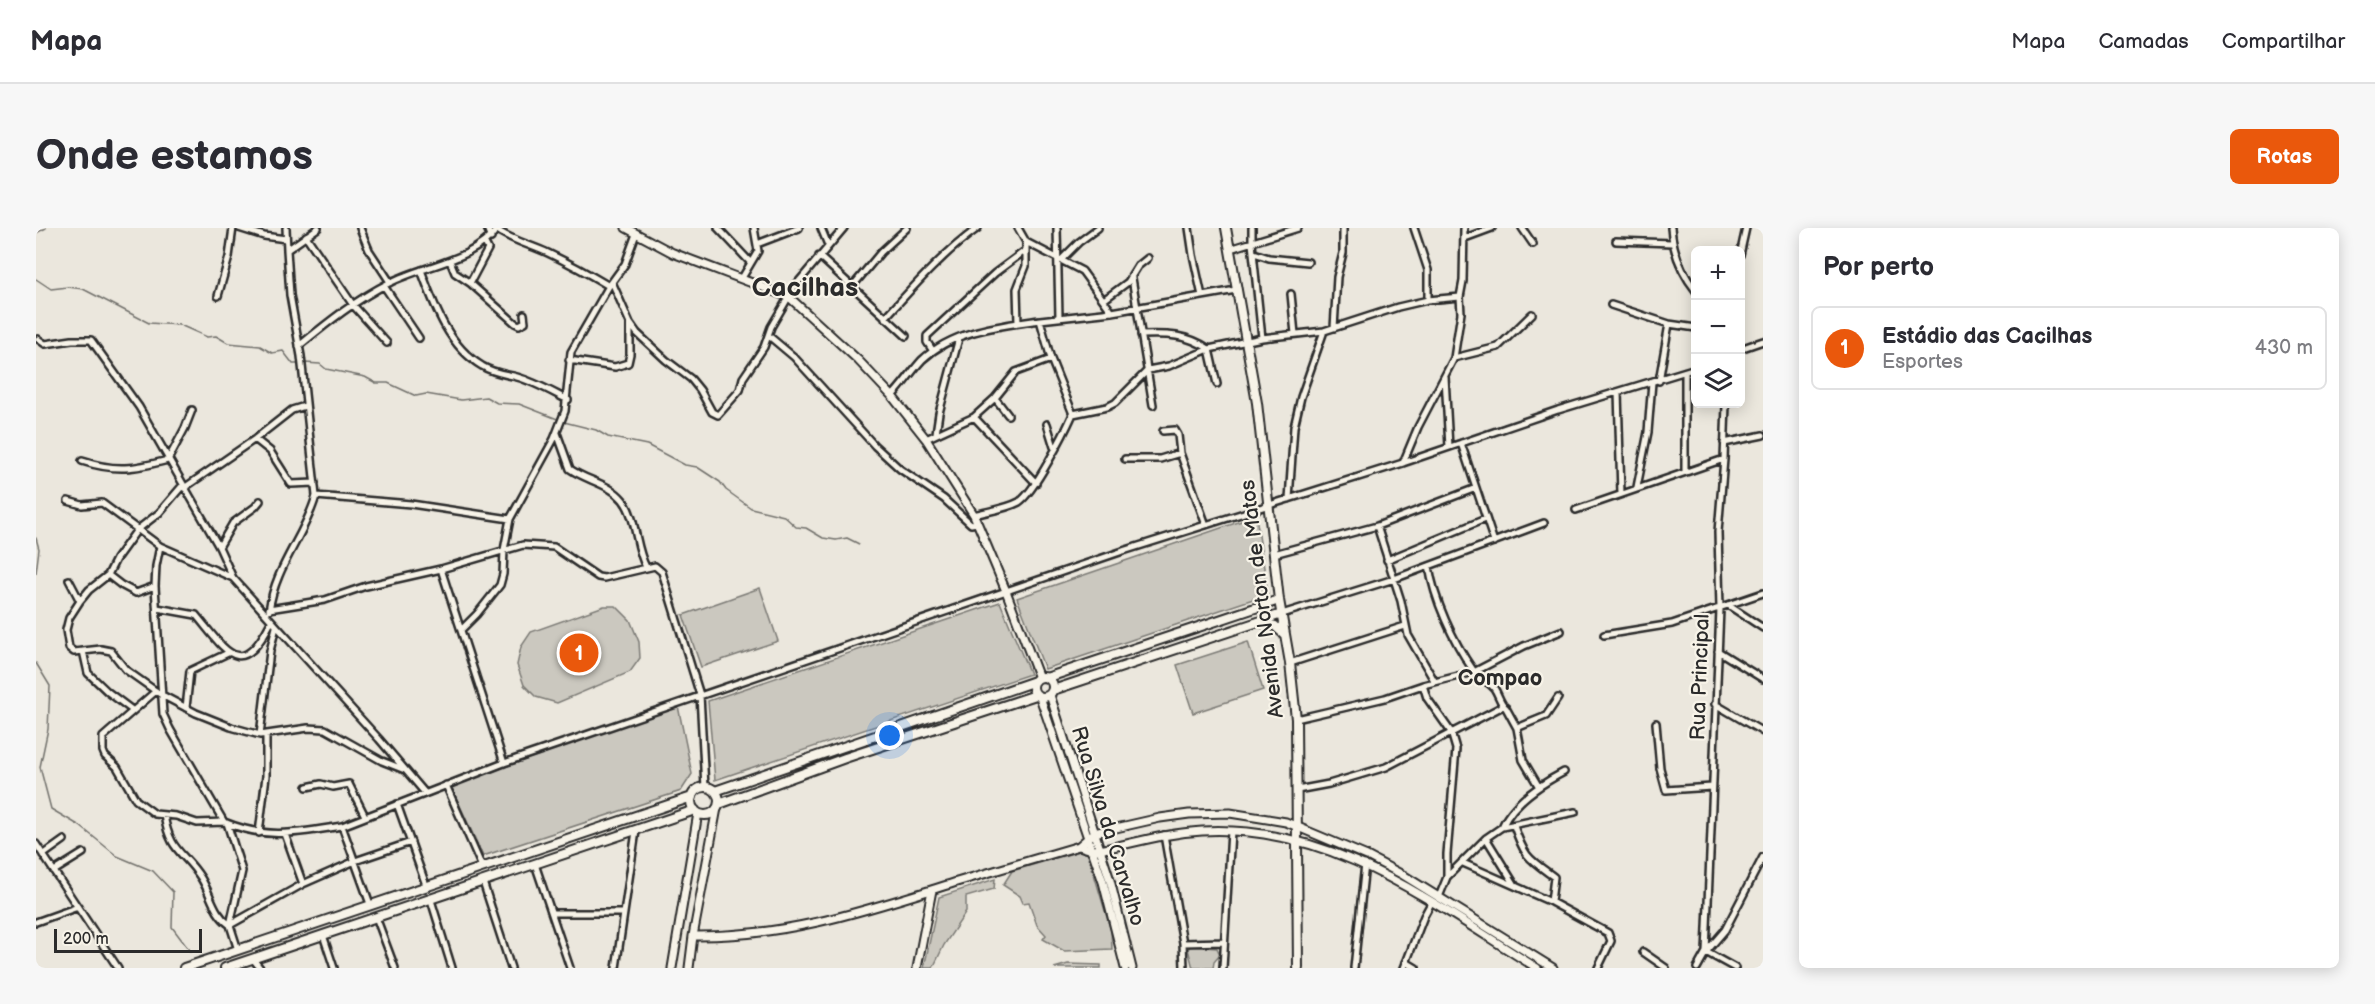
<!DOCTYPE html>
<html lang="pt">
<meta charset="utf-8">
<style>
:root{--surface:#fff;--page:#f7f7f7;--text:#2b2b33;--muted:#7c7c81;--line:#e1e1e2;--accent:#ea580c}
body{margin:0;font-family:"Balsamiq Sans",sans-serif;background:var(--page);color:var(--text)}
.controls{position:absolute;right:18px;top:18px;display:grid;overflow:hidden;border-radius:9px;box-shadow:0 3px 15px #0003}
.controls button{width:54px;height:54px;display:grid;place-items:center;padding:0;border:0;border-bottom:2px solid var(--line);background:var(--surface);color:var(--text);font:30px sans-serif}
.scale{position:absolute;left:18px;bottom:15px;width:148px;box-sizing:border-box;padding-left:6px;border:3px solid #2b2b2b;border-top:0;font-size:16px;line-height:21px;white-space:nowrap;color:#2b2b2b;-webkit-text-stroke:4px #f7f3e8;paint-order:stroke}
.you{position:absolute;left:854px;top:508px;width:21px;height:21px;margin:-15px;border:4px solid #fff;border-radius:50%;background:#1a73e8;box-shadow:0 0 0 9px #1a73e833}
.badge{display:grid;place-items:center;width:39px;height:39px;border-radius:50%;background:var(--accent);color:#fff;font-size:20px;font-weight:700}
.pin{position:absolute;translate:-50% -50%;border:3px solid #fff;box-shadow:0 2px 6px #0006}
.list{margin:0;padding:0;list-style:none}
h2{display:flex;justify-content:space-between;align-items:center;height:78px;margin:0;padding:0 24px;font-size:26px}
h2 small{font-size:20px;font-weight:400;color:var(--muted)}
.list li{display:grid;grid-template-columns:39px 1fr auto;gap:18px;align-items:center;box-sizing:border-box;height:84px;margin:0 12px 12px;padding:0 12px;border:2px solid var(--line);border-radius:9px}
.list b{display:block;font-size:22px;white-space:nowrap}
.list p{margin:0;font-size:20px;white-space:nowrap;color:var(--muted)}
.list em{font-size:20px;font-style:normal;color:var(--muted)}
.icon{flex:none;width:33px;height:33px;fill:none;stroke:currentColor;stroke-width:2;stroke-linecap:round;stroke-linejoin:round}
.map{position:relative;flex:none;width:1727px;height:740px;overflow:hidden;border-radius:9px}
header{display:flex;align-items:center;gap:36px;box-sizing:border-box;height:84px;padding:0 30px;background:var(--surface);border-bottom:2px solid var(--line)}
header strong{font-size:28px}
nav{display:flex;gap:33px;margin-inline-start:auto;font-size:21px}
.intro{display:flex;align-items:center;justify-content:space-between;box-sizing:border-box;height:144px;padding:0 36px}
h1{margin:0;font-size:42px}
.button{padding:15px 27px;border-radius:9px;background:var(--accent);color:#fff;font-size:21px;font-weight:700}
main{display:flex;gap:36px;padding:0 36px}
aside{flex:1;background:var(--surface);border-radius:9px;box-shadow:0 3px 15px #0003}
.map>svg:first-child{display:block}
</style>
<header>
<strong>Mapa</strong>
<nav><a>Mapa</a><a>Camadas</a><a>Compartilhar</a></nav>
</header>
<div class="intro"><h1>Onde estamos</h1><a class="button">Rotas</a></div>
<main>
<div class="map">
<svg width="1727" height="740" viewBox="0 0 1727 740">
<rect width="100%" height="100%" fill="#ebe7dd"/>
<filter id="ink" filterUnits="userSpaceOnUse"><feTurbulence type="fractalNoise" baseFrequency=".0167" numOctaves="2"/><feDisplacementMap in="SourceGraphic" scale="12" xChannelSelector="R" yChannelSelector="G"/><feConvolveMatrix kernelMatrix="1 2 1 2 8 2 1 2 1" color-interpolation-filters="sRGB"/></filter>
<g filter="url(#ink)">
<path fill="#cbc8bf" stroke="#7b7a75" stroke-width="1.5" d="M 1220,288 L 1232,366 L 1009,441 L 981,370 Z
M 724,360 L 742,413 L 665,439 L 647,387 Z
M 964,374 L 994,446 L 679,552 L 672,473 Z
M 568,378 L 580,378 L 594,392 L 603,414 L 604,430 L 594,444 L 521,475 L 500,469 L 488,457 L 481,437 L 485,419 L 495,404 Z
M 1212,414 L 1227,462 L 1157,485 L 1141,437 Z
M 642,478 L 656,546 L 645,563 L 447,628 L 415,558 Z
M 1044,623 L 1052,626 L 1075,703 L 1076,721 L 1028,723 L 1007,711 L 1010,707 L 1001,697 L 993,674 L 987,675 L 984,668 L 967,657 L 976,643 Z
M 959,651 L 958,661 L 930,669 L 930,684 L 908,717 L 897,740 L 888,740 L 903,669 Z
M 1154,718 L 1181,720 L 1184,727 L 1178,734 L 1177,740 L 1157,740 L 1152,721 Z
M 1032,736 L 1065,737 L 1065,740 L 1018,740 Z"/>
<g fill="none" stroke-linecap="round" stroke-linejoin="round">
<path stroke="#72716c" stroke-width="1.5" d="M 0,5 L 10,0
M 0,51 L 15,61 L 32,59 L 47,61 L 113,95 L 144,97 L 171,109 L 180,108 L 192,115 L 224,118 L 236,125 L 247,123 L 257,136 L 264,136
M 269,135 L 284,136 L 290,141 L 329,149 L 340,155 L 352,155 L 380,168 L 390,166 L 425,172 L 450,169 L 461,175 L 483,176 L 524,192
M 528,194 L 560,202 L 572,209 L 611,217 L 649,237 L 661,239 L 684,254 L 690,262 L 715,280 L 748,288 L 760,299 L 770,300 L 787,310 L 800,312 L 811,310 L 823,316
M 0,310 L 3,321 L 0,345
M 0,435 L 14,458 L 12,501 L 4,539 L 15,581 L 44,598 L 81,628 L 117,643 L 137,664 L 136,699 L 154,723"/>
<defs>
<path id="minor" d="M 203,0 L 228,8 L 250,11
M 250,0 L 251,22
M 324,0 L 333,22 L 354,54
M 451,0 L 455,10
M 682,0 L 714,34
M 785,0 L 792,17
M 982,0 L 990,14 L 990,38 L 981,61 L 982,95
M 1021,0 L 1023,89
M 1153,0 L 1157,27 L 1166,68
M 1216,0 L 1216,15 L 1226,110
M 1378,0 L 1392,42 L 1392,72
M 1486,0 L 1497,16
M 1635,0 C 1637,24 1645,44 1660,63
M 461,2 C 477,13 495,17 512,25 C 533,35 553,46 573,58
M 270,8 L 317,77 L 351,115
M 1429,10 L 1456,0
M 1580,13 L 1636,15
M 990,14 L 1046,43 L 1076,84
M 449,15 L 452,21 L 434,55 L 479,95 L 483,97 L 489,94 L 488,86
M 721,16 L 763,0
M 1194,21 L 1262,0
M 1218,25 L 1233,30 L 1272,34
M 1704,27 L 1710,0
M 783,28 L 870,108
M 1025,32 L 1043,14 L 1062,0
M 414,33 L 419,45 L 434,55
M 385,42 C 398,77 412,118 446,138 C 457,145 469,146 481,149 C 499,154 516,164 532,172
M 706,50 L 722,23 L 718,0
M 1096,50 L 1117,177
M 576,54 L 594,95 L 601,105 L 630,132 L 655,151 L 664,162 L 676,184 L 682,187 L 704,162 L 707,150 L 728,119 L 735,99 L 759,58 L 808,0
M 348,58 L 383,110
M 816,59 L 845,24 L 871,0
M 1255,66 L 1259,106
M 182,68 L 193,29 L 197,0
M 1069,71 L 1092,54 L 1102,38 L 1112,30
M 1575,77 L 1633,96 L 1660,100
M 849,90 C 878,58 907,25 942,0
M 1004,92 L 1076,84 L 1200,62
M 1298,100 L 1301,49 L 1307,25 L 1307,0
M 1105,107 C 1131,106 1151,106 1173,121 L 1181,156
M 733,108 L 758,129 L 839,218 L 864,241 L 908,271 L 935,296 L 941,295
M 2,111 L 9,116 L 36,112 L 55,112 L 103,179 L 183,319 L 197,350 L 343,511 L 389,565
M 263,118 C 291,95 321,71 353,55 C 390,36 436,34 462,0
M 1704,121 L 1727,113
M 897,123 L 891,114 L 891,108 L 959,45 L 990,22
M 1418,130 L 1462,119 L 1496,86
M 533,132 L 579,139 L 592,135 L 594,126 L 594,95
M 1409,149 L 1413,219
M 1623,153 L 1633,96
M 1582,164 L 1585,266
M 856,168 C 867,157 875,144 886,132 C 918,102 963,98 1004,92 L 1015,131 L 1037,186 C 1029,204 998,265 983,274 C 970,281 952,283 938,287
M 959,170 L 972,187
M 1690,176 L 1688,231 L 1682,304 L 1684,381 L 1670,724 L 1699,740
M 1037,186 L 1071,179 L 1079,175 L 1112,142 L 1133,138 L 1173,121 L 1226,110 L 1288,103 L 1362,79 L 1392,72 L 1424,69
M 938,189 L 1000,255
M 1011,196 L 1018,219
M 1127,203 L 1139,202 L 1142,207 L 1144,225
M 521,205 L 534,241 C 551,253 573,255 587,272 C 601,290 599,319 610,339
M 900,205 L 903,185 L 923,110
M 219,211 L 234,223 L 255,256 L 279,255
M 890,211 L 938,189 L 959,170 L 980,144 L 1015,131
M 1425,215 L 1458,314
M 1688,215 L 1727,207
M 1089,231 L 1124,231 L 1144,225 L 1170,297
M 46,233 C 80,244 98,241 132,232 L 149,200 L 156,182
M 1367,235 L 1382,199 L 1418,130 L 1425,85 L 1424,69 L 1427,53 L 1428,0
M 1649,244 L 1649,145
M 147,257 L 123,285 L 101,302 L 80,331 L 72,347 L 53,362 L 44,373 L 33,390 L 30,402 L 33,420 L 38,424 L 65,421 L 75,423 L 90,442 L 124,466 L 160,485 L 195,499 L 224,507 L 272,500 L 289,501 L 346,533 L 369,542
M 1601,259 L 1612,204 L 1616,154
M 148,260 L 219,211 L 256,182 L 269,178
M 280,268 L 375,276 L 474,291
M 1253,271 L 1258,199 L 1265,169 L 1288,103
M 32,273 L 46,277 L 66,275 L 124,318 L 197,350
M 1540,282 L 1688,231
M 1341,298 L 1365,373 L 1372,407 L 1399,454
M 124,318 L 120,338 L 119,358 L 127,486 L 134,501 L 188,594 C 232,612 261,605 306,598
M 183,319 L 197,295 L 219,279 L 224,273
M 1238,326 L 1341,298 L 1440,260
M 1351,332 L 1449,291
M 1393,338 C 1398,372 1417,413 1437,442 C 1442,450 1452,453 1458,460 C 1463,467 1464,476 1470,480 L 1481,500 L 1487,532 L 1503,559
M 405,341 L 468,535
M 72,347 L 85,357 L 100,365 L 119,358
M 33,352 L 44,373
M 1692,377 L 1727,400
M 121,380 L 160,387 C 191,424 205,453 235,394
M 233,381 L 289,372 L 330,358 L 405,341 L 487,317 L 518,319 L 562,349 L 568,350 L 619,338 L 626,344 L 664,467 L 669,559
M 233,383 C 239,338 269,308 280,268 L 265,128 L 254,67 L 251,22 L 282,0
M 1246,386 L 1358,351 L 1508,295
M 425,402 L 441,386 L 464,357 L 467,346 L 468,322 L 474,291 L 518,211 L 529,183 L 535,124 L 573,58 L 589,36 L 600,6
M 1568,407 L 1636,396 L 1727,365
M 47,423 L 52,445 L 72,464 L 96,482
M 1682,423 L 1727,451
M 1254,435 L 1369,398
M 1387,457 L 1391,470 L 1415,504 L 1420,521 L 1411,626 L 1411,649 L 1403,669
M 120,463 L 67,509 L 67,523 L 69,528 L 81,539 L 100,572 L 119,586 L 140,588 L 161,595 L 188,594
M 1679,476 L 1727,504
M 150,480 L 154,443 L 192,425
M 1260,491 L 1349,470 L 1387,457 L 1438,444 L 1488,418 L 1525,403
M 1620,495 L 1624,540 L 1630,562 L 1676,559
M 1481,500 L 1510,488 L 1522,470
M 224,507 L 234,423 L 240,399
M 410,557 L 446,639
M 271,559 L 285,556 L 297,559 L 313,556 L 329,588
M 1261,562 L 1293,556 L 1350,539 L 1467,478
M 361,576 L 390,657
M 128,587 C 134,625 148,623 165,650 C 176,668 177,685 194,697 L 206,643 L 191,595
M 1478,598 C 1489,630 1492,630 1518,649 L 1515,674
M 1466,599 C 1477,574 1505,556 1528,544
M 223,605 L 230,548 L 230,507
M 249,606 L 267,656
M 1128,607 L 1147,715 L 1148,740
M 1450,610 L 1479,657
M 0,616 L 82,740
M 7,627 L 28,612
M 1427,635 L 1515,674 L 1572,705 L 1575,713 L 1562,740
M 499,636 L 534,740
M 18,643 L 47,625
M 1411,649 L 1450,610 L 1466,599 L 1539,584
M 447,654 L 475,740
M 395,672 L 416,740
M 334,676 L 306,598 L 468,535 L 1087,323 L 1367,235 L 1522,182 L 1660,140
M 517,685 L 587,685
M 340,689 L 359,740
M 0,694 L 42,679
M 287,707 L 298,740
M 1147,715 L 1188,714
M 202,722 L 194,697 L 267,656 L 319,633 L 375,614
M 1607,724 L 1630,740
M 217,731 L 224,740
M 1370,734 L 1380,740
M 580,740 L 600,603
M 1187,740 L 1195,603
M 1318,740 L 1329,636
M 1368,740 L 1388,688 L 1395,675
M 1661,740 L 1670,724 L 1689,702 L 1727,629"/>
<path id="tertiary" d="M 590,0 L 637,25 L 753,69 L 822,132 L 856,168 L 890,211 L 938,287 L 970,363 L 1003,450
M 1014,467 L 1074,652 L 1096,740
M 1004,469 L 1067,654 L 1089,740
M 1043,618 L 1056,622 L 1063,622 C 1098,615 1131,605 1166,603 C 1297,596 1396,675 1501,740
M 657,708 C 754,709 834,681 924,653 C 964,641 1003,630 1043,618 L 1058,605 L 1124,590 L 1153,586 L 1194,585 L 1250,594 L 1331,628 L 1367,647 L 1517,740
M 636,740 L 662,585
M 653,740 L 657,708 L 681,580
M 881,740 L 896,662"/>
<path id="secondary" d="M 1190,0 L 1221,175 L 1243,372 L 1254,435 L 1260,491 L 1262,740
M 1222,394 L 1239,398 L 1248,406
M997 459a10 10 0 1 1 20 0a10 10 0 1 1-20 0Z
M 1010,450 L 1243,372
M 1017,462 L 1246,386
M655 573a14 14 0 1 1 28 0a14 14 0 1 1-28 0Z
M 679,563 L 999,453
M 683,576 L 809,530 L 1000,467
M 148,740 L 656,569
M 189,740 L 659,582"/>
</defs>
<use href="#minor" stroke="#2b2b2b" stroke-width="10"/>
<use href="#tertiary" stroke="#2b2b2b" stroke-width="11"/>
<use href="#secondary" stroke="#2b2b2b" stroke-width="12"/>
<use href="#minor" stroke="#f7f3e8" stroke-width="5"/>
<use href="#tertiary" stroke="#f7f3e8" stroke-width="7"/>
<use href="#secondary" stroke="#f7f3e8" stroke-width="8"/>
</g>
</g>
<g text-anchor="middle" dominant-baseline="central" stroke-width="4.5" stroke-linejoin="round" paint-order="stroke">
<g font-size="21" fill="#2b2b2b" stroke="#f7f3e8">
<text transform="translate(1226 371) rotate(-97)">Avenida Norton de Matos</text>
<text transform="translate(1664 449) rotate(-88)">Rua Principal</text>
<text transform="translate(1072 598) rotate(73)">Rua Silva da Carvalho</text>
</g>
<g font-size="22" font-weight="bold" fill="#2b2b2b" stroke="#f7f3e8">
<text x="1464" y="450">Compao</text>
</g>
<g font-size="27" font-weight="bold" fill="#2b2b2b" stroke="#f7f3e8">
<text x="769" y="60">Cacilhas</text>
</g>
</g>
</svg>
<div class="controls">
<button>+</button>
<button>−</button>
<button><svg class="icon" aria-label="layers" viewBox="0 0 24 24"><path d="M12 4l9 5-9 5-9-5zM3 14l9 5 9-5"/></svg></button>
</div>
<div class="scale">200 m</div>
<div class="you"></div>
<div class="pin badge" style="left:543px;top:425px">1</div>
</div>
<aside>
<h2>Por perto<small></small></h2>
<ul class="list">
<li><span class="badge">1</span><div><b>Estádio das Cacilhas</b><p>Esportes</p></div><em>430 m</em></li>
</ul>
</aside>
</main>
